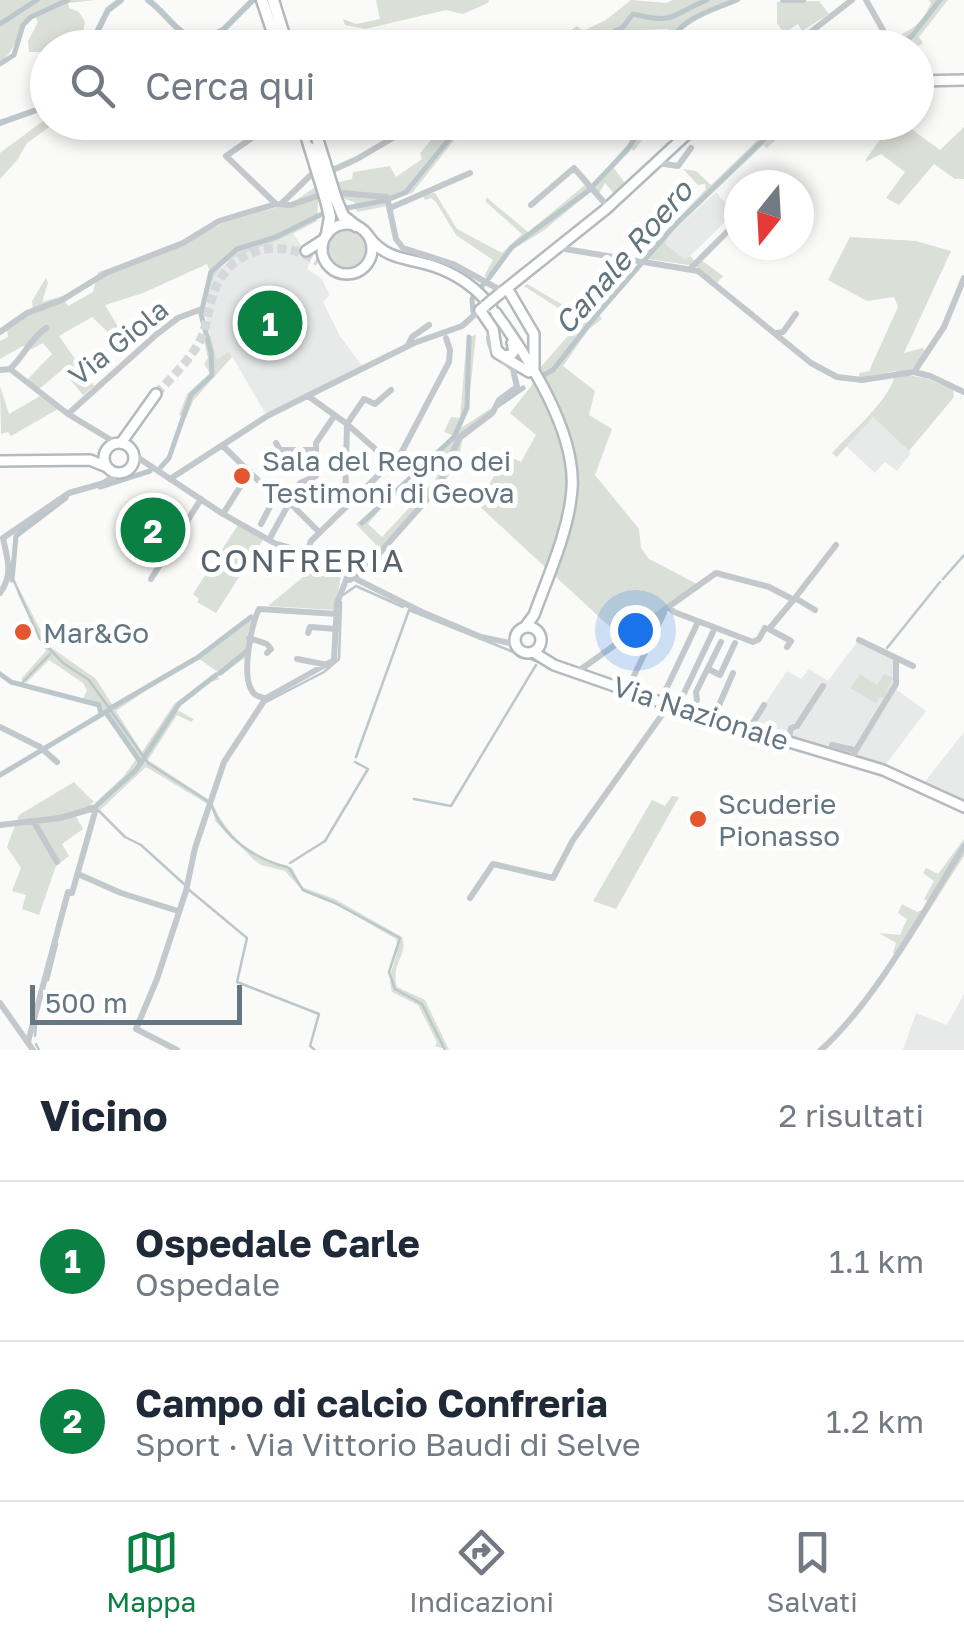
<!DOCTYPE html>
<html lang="it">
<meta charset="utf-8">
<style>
:root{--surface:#fff;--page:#f2f2f3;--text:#1f2937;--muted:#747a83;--line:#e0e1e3;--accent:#0b8043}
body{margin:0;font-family:"Golos Text",sans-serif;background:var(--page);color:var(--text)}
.compass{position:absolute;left:724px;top:170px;width:90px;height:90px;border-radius:50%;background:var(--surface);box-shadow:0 5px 15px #0003;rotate:198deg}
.scale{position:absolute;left:30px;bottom:25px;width:212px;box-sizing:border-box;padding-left:10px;border:5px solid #657683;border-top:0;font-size:28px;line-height:35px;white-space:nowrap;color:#657683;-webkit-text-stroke:8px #fff;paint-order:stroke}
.you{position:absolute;left:635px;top:630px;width:35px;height:35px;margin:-25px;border:8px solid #fff;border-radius:50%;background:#1a73e8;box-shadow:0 0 0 15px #1a73e833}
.badge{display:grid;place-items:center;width:65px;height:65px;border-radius:50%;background:var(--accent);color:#fff;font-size:32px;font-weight:700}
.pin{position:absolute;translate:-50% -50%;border:5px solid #fff;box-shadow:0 2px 10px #0006}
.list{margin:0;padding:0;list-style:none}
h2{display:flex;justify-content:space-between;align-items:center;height:130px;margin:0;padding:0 40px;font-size:42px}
h2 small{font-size:32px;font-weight:400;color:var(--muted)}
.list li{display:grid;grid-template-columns:65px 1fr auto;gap:30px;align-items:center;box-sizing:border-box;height:160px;padding:0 40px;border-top:2px solid var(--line)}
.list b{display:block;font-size:38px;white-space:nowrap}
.list p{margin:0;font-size:32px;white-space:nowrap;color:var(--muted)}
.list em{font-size:32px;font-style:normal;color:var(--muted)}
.icon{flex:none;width:55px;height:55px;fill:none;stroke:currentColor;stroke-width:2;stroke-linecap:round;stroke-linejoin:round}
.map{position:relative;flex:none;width:964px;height:1050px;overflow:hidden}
.search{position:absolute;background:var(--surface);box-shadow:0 5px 15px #0003;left:30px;right:30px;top:30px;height:110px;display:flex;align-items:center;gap:25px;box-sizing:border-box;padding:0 35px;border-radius:55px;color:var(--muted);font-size:38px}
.sheet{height:450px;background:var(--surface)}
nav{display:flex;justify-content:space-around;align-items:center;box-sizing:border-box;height:140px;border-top:2px solid var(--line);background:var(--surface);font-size:28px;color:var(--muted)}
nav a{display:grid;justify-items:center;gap:5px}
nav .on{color:var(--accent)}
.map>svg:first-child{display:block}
</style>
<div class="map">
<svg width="964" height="1050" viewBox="0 0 964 1050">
<rect width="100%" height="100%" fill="#fafaf8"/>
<path fill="#e8e9e9" d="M 716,192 L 734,213 L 685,261 L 666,243 L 668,236 Z
M 293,233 L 311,261 L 307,269 L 321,278 L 330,295 L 323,302 L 340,336 L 363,367 L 265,413 L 229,351 L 217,361 L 205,314 L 209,289 L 213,275 L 238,253 Z
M 873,417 L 911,453 L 897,471 L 885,462 L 875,473 L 846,446 Z
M 860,638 L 900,658 L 897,690 L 926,711 L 883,768 L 748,728 L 787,671 L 801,679 L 809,669 L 828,681 Z
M 964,732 L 964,804 L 923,784 Z
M 964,994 L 964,1050 L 903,1050 L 916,1013 L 947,1025 Z"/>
<path fill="#dadfd7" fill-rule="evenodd" d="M 0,0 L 96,0 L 68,3 L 69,8 L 79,12 L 85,22 L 83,32 L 69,47 L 48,48 L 47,52 L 29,52 L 28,41 L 38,22 L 33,13 C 15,31 18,50 0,62 Z
M 376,0 L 489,0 L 488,3 L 463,14 L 446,10 L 365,29 L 345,25 L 343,19 L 356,24 L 380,19 Z
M 631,0 L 666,3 L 673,0 L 742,0 C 720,10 678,22 671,47 L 662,47 L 668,29 L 643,30 L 619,42 L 596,47 L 546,47 L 577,26 L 583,31 L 606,20 Z
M 929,0 L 948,0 L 919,37 L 923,43 L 916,47 L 881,47 C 902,31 919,32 931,3 Z
M 819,1 L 829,14 L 802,31 L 798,24 L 784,33 L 777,23 L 777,2 Z
M 47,118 L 48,122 L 55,123 L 27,143 L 18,159 L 0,179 L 0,153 Z
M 439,123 L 468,123 L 412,193 L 388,202 L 387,206 L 357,212 L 354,202 L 339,197 L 318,202 L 317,221 C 305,227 293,234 281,239 C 242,256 215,253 206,302 L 201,303 L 209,269 L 207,264 L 143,293 L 105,305 L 120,330 L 113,337 L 92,317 L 59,336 L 94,386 L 83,395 L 62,370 L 39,389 L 27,380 L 52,354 L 43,343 L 32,349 L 23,346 L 0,359 L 0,341 L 8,337 L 7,330 L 33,310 L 32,301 L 46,278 L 48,283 L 42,302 L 62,296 L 68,306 L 93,292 L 98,272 L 176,248 L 225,222 L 292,203 L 314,188 L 352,179 L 353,172 L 390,166 L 396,177 L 422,159 L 420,153 L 442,127 Z
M 641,123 L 654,123 L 634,151 L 630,148 L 614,168 L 627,186 L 616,196 L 605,183 L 598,195 L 593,190 L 543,231 L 512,250 L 491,279 L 484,276 L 493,260 L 456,235 L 436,202 L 431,198 L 425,200 L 422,194 L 435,193 L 457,229 L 502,253 L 522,234 L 486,202 L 486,197 L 528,232 L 585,185 L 591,186 L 628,144 Z
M 775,123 L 794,123 L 767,148 L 763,145 L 668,236 L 666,244 L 685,260 L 690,256 L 694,260 L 701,260 L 723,276 L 717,283 L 695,266 L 641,258 L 706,189 L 705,184 L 698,185 L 683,169 L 696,171 L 711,185 Z
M 892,123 L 903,123 L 940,150 L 964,127 L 964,179 L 955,179 L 934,164 L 899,205 L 886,198 L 905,172 L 881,154 L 866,162 L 866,159 Z
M328 249a19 19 0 1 1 38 0a19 19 0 1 1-38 0Z
M 850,237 L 916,241 L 951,251 L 904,353 L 923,348 L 926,353 L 906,375 L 925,378 L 953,390 L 954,397 L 909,451 L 873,417 L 837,457 L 832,453 C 851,432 892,399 896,371 L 859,378 L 859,373 L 869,371 L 898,307 L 894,297 L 867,301 L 828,280 Z
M 527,284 L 587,319 L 597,312 L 602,319 L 589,329 L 563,366 L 595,391 L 589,415 L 612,429 L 595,475 L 639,529 L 641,548 L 649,559 L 699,585 L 622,638 L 477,504 L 507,455 L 521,462 L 536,435 L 510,413 L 532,385 L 539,369 L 580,322 L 524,286 Z
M 210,334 L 217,360 L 229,351 L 232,357 L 193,401 L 186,418 L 179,415 L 187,394 L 210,373 L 204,364 L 208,358 L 204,341 Z
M 476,335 L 468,410 L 461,428 L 493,407 L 494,416 L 463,439 L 458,460 L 440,490 L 381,550 L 356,524 L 449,441 L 452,435 L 444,432 L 451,417 L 460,418 L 466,347 L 468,337 ZM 442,457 L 444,461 L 435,480 L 382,537 L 368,524 L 393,494 Z
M 0,386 L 9,414 L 40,396 L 58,409 L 11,436 L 8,432 L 1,434 Z
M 154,506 L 174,518 L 152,555 L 132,543 Z
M 238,525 L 263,540 L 216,613 L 197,602 L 199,599 L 193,594 Z
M 319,564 L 341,575 L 335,610 L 268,606 Z
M 19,589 L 49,646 L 96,679 L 113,706 L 144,687 L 145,691 L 116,711 L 142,752 L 174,704 L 214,674 L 220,679 L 208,683 L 179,705 L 177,710 L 194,719 L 191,722 L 177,715 L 148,760 L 211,801 L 209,805 L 146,767 L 100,810 L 95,803 L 124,776 L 136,759 L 98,706 L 82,702 L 87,690 L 83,683 L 49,660 L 26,683 L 21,679 L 46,651 L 17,593 Z
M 253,616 L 247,636 L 247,656 L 222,675 L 198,658 Z
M 860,674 L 877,685 L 884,674 L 893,678 L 884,698 L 880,697 L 876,703 L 850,688 Z
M 74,782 L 94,802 L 75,815 L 83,829 L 62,844 L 69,856 L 56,866 L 39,915 L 22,909 L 26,895 L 12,891 L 21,868 L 7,847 L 19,815 Z
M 672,796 L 679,797 L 616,909 L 593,901 L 652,800 L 665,806 Z
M 213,804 C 222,826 245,852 268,862 C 276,865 284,865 292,868 L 302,887 L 335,899 L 402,937 C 409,955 390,963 397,987 L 425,1000 L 449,1050 L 435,1046 L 437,1042 L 418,1005 L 392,992 C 385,970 402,957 396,939 L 337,905 L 304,892 L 285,871 L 261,865 L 253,859 L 215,821 Z
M 964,839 L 964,856 L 901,955 L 893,953 L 896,943 L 879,933 L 900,935 L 907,919 L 898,913 L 902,904 L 917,912 L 925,909 L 929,902 L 924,899 L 934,881 L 923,873 L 926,868 L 938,874 Z"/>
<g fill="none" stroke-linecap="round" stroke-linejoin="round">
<path stroke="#bbc7cb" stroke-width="2.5" d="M 13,579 L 40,639 L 63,663 L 89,680 L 148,763 L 209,802
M 943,579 L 964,555
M 343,595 L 356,586 L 403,607
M 887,648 L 940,582
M 21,684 L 50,654
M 266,702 L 324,672 L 339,659 L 341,602
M 356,757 L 409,610 L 563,672
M 414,799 L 451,806 L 536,665
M 948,804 L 964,813
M 212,806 C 222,837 257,860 287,867
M 95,807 L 125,837 L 141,845 L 184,884
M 290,863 L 325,841 L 368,769 L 355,762
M 289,868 L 303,890 L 335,903 L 400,938 L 389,972 L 395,989 L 422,1004 L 445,1050
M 188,889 L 247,938 L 237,982 L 319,1014 L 310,1046 L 315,1050
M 48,980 L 57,944
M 35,1036 L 36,1024
M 36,1044 L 39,1050"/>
<path stroke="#bbc7cb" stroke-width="5" d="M 0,24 L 37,0
M 577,48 L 622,28 L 633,14 C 675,25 672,14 707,0
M 668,48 C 676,19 712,10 737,0
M 894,48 L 912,36 L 940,0
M 0,64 L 14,55 L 23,25 L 31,17 L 68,0
M 630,146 L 645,122
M 347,208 L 387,200 L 406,192 L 463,122
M 489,278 L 512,247 L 588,191 L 628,149
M 473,312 L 472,299 L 486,281
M 540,377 L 553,370 L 594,318 L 674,226 L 782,122
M 497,406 L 523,388
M 161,467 L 169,458 L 191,395 L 212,375 L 211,352 L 201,314 L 211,272 L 237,249 L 276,237 L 324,213
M 100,487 L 150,471
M 417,506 L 433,488
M 362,523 L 454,437 L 467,408 L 469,337
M 12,580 L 16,536 L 66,498
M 197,658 L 251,617
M 220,673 L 247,651
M 0,674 L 11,682 L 99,705 L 101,714
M 111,708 L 195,659
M 107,714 L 141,763
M 0,775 L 109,710
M 89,808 L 95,807 L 136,770 L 179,704 L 216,675"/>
<path stroke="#bbc7cb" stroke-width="6" d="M 148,0 C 169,15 176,36 202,40 L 223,30 L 253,0
M 89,48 L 108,10 L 121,0
M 0,123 L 48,106"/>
<path stroke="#d5d9db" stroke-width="9" stroke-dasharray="9 4.5" stroke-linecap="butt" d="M 156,394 C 171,378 189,361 200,341 C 208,324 208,306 215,289 C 232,247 283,237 318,262"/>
<defs>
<path id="major" d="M 916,81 L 964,80
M322 249a25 25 0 1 1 50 0a25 25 0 1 1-50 0Z
M 369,237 C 386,260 408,258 433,266 C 457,274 477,288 492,308
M 306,251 L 323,240
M 507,288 L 534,334 L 534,369
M 492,300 L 606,209 L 700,122
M 485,306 L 480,310 L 493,329 L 497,353 L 529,372
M 496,313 C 529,359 576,431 572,489 C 569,531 548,576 534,615 L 525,627
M 497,350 L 503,356 L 511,355 L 514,351 L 512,343
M104 458a15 15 0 1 1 30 0a15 15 0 1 1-30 0Z
M 121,443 L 156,394
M 0,461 L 90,460 L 107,467
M515 640a13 13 0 1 1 26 0a13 13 0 1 1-26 0Z
M 533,652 L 554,665 L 689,712 L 883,770 L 964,807"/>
<path id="highway" d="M 262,0 L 278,48
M 273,0 L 288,48
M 302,122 L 310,148
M 336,199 L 343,216 L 356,226
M 326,200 L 330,217 L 327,234"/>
</defs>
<use href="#major" stroke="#b5babe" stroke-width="14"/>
<use href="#highway" stroke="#b4b9bd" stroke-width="15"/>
<path stroke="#c3c8cc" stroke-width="6" d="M 783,0 L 803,0
M 866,0 L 883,30
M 776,48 L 808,34 L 852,0
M 275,122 L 226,156 L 276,204
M 658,163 L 678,166 L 691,148
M 281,204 L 313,173 L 335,169 L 357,159 L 420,122
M 531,205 L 574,168 L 608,207
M 390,208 L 470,173
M 559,248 L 698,271 L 811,363 L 837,377 L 862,380 L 914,372 L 930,376 L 964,392
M 691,268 L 739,220
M 0,332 L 27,313 L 62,300 L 106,273 L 183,243 L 219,221 L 276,204 L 291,205 L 329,192 L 387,197 L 396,239 L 403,248 L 453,264 L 502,291
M 777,333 L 783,332 L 796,314
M 408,345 L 412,337 L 429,325
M 10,369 C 24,356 31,338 46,328
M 0,370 L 10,369 L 68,414 L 116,443
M 914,372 L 944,327 L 964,278
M 68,414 L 157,334 L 178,318 L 199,310
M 276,443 L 280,450 L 316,450
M 223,446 L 275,497 L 261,524
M 134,455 L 223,514 L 276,544 L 316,555 L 332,567 L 422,612 L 481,637 L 515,644
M 391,463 L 398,459 L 449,362 L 450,350 L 446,338
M 170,479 L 269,415 L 414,343 L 462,326 L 480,310
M 289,502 L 319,532
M 345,508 L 347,424 L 364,399 L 375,404 L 391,390
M 223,514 L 250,471
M 3,538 L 69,493 L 104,483 L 118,473
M 269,540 L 300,483 L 316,476 L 316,443 L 335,415
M 307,553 L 311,541 L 391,463 L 347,424 L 308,396
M 151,579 L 201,499
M 350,580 L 369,565 L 438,487 L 459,438 L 493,412 L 499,400 L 517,387 L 513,369 C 502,357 490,355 489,337 L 494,332
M 0,593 C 14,574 7,558 3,538
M 795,598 L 836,545
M 670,608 L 674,612 L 753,642 L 759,639 L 765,628
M 308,633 L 310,627 L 337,629
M 249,638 L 267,644 L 271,649 L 267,653
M 859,640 L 913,666
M 787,647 L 791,641 L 769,629 L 795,598 L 815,610
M 297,659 L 328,665
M 708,669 L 720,675 L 735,643
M 577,672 L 716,573 L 769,587 L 794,600
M 627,690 L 664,613
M 264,698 C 258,696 254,696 251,689 C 242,673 251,625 259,609 L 337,614
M 660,702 L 698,622
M 677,708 L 713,632
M 691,713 L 697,700 L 696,692 L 721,642
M 713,719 L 733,673
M 0,727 L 40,747 L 57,762
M 749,729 L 764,705
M 788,742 L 791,728 L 797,726 L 823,686
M 832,745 L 854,750
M 850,760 L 896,684 L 896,660
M 34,822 L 57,862
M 0,825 L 60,818 L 91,809 L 95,812 L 72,893 L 68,892 L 28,1042
M 78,874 L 121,893 L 178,911
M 470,898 L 493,864 L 553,878 L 573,840 L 669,705
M 0,1003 L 33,1050
M 177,1050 L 136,1029 L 157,979 L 186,891 L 195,848 L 224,762 L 266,698 L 334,660 L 337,603 L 348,575
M 821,1050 C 877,999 923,912 964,846"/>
<use href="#major" stroke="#fff" stroke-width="9"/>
<use href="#highway" stroke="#fff" stroke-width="10"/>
<defs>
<path id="major-bridge" d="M 485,306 L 492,300"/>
<path id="highway-bridge" d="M 312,122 L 336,199
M 310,148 L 326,200"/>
</defs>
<use href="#major-bridge" stroke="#b5babe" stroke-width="14" stroke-linecap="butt"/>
<use href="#highway-bridge" stroke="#b4b9bd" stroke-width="15" stroke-linecap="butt"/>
<use href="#major-bridge" stroke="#fff" stroke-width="9"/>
<use href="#highway-bridge" stroke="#fff" stroke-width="10"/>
</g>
<g fill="#e4572e" stroke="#fff" stroke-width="4">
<circle cx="242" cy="476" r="10"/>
<circle cx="23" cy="632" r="10"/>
<circle cx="698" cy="819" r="10"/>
</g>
<g text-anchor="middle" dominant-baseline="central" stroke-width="10" stroke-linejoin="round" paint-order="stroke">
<g font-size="28" fill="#657683" stroke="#fff">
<text transform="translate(118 342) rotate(-39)">Via Giola</text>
<text transform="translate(701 713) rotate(18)">Via Nazionale</text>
</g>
<g font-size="28" fill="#657683" stroke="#fff" text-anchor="start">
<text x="262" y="460">Sala del Regno dei<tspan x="262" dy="32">Testimoni di Geova</tspan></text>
<text x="43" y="632">Mar&amp;Go</text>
<text x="718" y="803">Scuderie<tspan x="718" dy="32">Pionasso</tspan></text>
</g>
<g font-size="30" font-style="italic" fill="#60757c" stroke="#fff">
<text transform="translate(623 257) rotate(-49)">Canale Roero</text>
</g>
<g font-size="32" letter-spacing="2.5" fill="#57646e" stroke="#fff">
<text x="303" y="560">CONFRERIA</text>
</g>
</g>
</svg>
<svg class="compass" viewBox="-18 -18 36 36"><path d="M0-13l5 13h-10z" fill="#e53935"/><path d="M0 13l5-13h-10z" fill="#747a83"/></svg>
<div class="scale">500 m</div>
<div class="you"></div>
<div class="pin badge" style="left:270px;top:323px">1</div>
<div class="pin badge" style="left:153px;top:530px">2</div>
<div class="search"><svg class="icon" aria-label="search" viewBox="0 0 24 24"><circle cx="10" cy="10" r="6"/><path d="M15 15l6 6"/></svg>Cerca qui</div>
</div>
<section class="sheet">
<h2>Vicino<small>2 risultati</small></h2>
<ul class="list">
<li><span class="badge">1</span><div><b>Ospedale Carle</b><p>Ospedale</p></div><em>1.1 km</em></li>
<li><span class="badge">2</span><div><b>Campo di calcio Confreria</b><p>Sport · Via Vittorio Baudi di Selve</p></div><em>1.2 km</em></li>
</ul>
</section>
<nav>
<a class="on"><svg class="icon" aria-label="map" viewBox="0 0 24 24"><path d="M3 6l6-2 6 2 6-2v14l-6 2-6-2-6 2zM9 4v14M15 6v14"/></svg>Mappa</a>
<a><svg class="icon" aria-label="directions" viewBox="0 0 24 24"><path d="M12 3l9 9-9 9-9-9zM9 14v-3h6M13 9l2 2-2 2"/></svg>Indicazioni</a>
<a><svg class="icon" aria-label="saved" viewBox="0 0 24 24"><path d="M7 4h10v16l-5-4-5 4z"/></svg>Salvati</a>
</nav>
